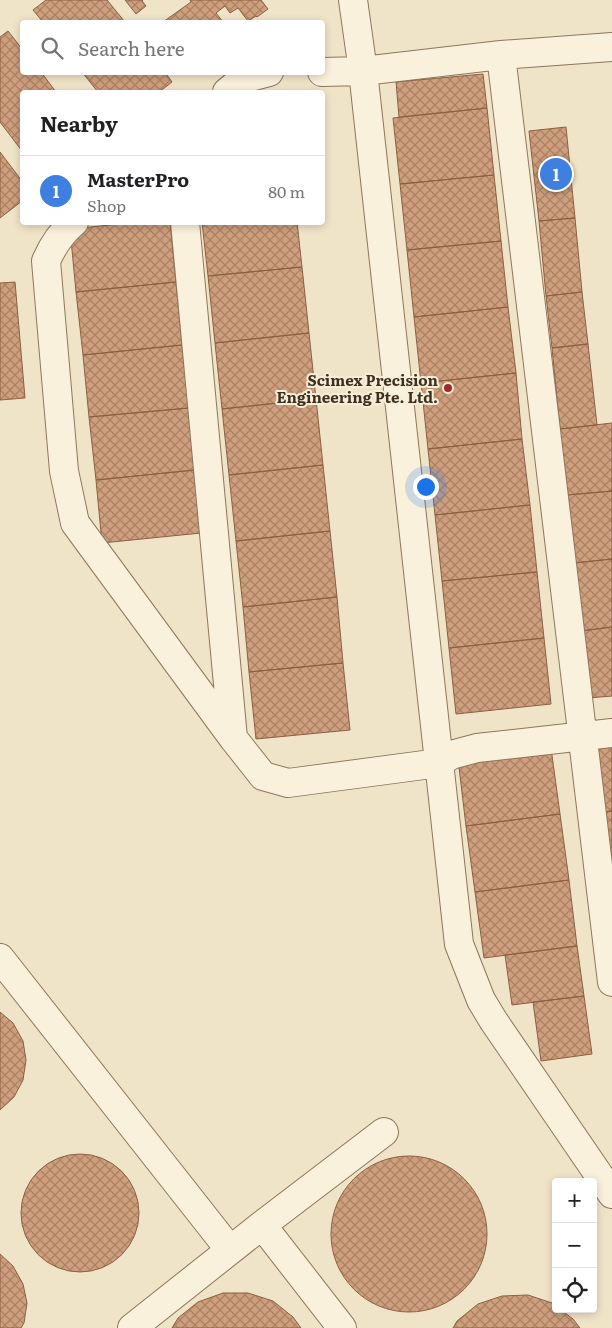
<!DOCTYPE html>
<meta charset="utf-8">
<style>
:root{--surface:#fff;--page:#f2f2f2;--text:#202124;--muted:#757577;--line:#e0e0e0;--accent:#9e2a2b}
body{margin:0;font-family:Literata,serif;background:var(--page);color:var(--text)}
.controls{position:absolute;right:15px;bottom:15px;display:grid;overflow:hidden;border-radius:5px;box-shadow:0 2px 8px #0003}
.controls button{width:45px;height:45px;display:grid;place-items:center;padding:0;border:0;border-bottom:1px solid var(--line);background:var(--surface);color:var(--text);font:25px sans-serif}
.you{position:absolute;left:425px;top:486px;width:18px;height:18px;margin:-12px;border:4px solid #fff;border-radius:50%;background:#1a73e8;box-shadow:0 0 0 8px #1a73e833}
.badge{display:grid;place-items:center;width:32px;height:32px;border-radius:50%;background:var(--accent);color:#fff;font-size:16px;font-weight:700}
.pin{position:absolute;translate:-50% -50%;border:2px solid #fff;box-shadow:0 1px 5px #0006}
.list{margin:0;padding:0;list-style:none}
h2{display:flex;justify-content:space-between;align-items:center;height:65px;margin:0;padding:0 20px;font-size:21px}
h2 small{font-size:16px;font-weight:400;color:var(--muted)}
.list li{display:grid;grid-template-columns:32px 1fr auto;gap:15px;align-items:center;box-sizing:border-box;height:70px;padding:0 20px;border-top:1px solid var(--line)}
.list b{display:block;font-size:19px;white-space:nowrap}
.list p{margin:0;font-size:16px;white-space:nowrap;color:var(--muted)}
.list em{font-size:16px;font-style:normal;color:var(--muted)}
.icon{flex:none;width:28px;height:28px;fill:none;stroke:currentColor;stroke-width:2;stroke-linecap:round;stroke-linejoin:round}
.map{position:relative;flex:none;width:612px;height:1328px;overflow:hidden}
.search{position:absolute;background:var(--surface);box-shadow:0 2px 8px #0003;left:20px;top:20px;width:305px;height:55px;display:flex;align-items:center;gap:12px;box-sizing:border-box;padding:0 18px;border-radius:5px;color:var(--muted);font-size:19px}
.panel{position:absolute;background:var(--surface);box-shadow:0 2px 8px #0003;left:20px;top:90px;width:305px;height:135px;border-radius:5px}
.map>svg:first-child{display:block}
</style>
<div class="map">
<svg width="612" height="1328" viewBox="0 0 612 1328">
<defs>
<pattern id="building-cross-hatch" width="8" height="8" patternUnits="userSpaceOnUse" patternTransform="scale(1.25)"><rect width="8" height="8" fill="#cf9f7d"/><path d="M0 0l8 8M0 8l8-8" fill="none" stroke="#a98266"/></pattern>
</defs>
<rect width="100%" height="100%" fill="#f0e4c8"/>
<path fill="url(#building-cross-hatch)" stroke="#8d5f41" d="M 46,0 L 107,0 L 125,22 L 43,22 L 33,10 Z
M 125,0 L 143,0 L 142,1 L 146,6 L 136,14 Z
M 190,0 L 261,0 L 268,9 L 257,17 L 256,16 L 248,21 L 238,8 L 230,13 L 225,6 L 216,13 L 223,22 L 163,22 L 191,2 Z
M 8,31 L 22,49 L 22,72 L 41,72 L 56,92 L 22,92 L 22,151 L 0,122 L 0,37 Z
M 82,72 L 165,72 L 172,82 L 159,92 L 98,92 Z
M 483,74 L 487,108 L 399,117 L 396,82 Z
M 487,108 L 494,175 L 400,184 L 393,118 Z
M 566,127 L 575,218 L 539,221 L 529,131 Z
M 0,152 L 22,181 L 22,201 L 0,218 Z
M 494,175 L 501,241 L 407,250 L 400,184 Z
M 575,218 L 582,292 L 546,296 L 539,221 Z
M 140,222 L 170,222 L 176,282 L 76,292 L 70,229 Z
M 202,222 L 297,222 L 302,267 L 208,276 Z
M 501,241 L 508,307 L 414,317 L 407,250 Z
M 302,267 L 309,333 L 215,343 L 208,276 Z
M 15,282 L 25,398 L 0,400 L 0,283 Z
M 176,282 L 182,345 L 83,355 L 76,292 Z
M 582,292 L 588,344 L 552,348 L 546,296 Z
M 508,307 L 516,373 L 421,383 L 414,317 Z
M 309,333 L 316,399 L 222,409 L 215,343 Z
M 588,344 L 597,425 L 560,429 L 552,348 Z
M 182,345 L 189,408 L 89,417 L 83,355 Z
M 516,373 L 522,439 L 428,449 L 421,383 Z
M 316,399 L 323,465 L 229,475 L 222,409 Z
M 189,408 L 195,470 L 96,480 L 89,417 Z
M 612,423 L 612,491 L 567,495 L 560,429 Z
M 522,439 L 530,505 L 435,515 L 428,449 Z
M 323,465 L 330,531 L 236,541 L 229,475 Z
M 195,470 L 201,533 L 102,543 L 96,480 Z
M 612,491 L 612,559 L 574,563 L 567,495 Z
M 530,505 L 537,572 L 442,581 L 435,515 Z
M 330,531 L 337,597 L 243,607 L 236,541 Z
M 612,559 L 612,627 L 581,631 L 574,563 Z
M 537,572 L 544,638 L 449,648 L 442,581 Z
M 337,597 L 343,663 L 249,672 L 243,607 Z
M 612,627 L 612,696 L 588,698 L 581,631 Z
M 544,638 L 551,704 L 456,714 L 449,648 Z
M 343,663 L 350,730 L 256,739 L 249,672 Z
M 612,743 L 612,811 L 598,813 L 590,746 Z
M 551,748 L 560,814 L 466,826 L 458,759 Z
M 612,811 L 612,879 L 598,813 Z
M 560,814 L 569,880 L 475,892 L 466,826 Z
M 569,880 L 577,946 L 484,958 L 475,892 Z
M 577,946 L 584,996 L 512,1005 L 505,955 Z
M 584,996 L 592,1054 L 541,1061 L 533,1002 Z
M 0,1012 L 13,1023 L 23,1041 L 26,1060 L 23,1080 L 14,1097 L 0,1110 Z
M21 1213a59 59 0 1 1 118 0a59 59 0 1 1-118 0Z
M331 1234a78 78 0 1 1 156 0a78 78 0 1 1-156 0Z
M 0,1254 L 13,1266 L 23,1284 L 27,1303 L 24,1323 L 21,1328 L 0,1328 Z
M 223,1293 L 248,1293 L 273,1301 L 293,1317 L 301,1328 L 172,1328 L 178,1318 L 198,1302 Z
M 528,1295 L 552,1303 L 556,1306 L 556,1309 L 560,1309 L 573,1319 L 580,1328 L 453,1328 L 457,1321 L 478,1304 L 502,1296 Z"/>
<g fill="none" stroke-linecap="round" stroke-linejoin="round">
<defs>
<path id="minor" d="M 353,0 L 363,71 L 459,944 L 481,1000 L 493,1020 L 612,1194
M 501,55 L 612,982
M 322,72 L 363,71 L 501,55 L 612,47
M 227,92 L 243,79 L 269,72
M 74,222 C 61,233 53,245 46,261 L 64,471 L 75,523 L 233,738 L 263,776 L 288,783 L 439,763 L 451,755 L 477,748 L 612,733
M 185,222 L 233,738
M 0,958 L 230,1250
M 262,1225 L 342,1328
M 132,1328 L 262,1225 L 384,1132"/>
</defs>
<use href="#minor" stroke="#8d765c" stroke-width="30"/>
<use href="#minor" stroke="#faf1dc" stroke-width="28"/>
</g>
<circle fill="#9e2a2b" stroke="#f7eed8" stroke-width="2" cx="448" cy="388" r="5"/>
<g text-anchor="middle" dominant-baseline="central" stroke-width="4" stroke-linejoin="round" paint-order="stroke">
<g font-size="15" font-weight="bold" fill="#3d2e20" stroke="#f7eed8" text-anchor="end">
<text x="438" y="379">Scimex Precision<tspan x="438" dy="17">Engineering Pte. Ltd.</tspan></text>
</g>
</g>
</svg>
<div class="controls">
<button>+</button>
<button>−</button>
<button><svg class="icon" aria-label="locate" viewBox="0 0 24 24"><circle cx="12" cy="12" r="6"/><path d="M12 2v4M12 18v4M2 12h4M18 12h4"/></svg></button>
</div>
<div class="you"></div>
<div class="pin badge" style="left:556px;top:174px;background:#3f7fe0">1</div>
<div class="search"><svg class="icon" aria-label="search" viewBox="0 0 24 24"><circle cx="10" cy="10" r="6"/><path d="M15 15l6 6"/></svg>Search here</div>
<section class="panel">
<h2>Nearby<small></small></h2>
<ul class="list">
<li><span class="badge" style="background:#3f7fe0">1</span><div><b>MasterPro</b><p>Shop</p></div><em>80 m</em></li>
</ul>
</section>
</div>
